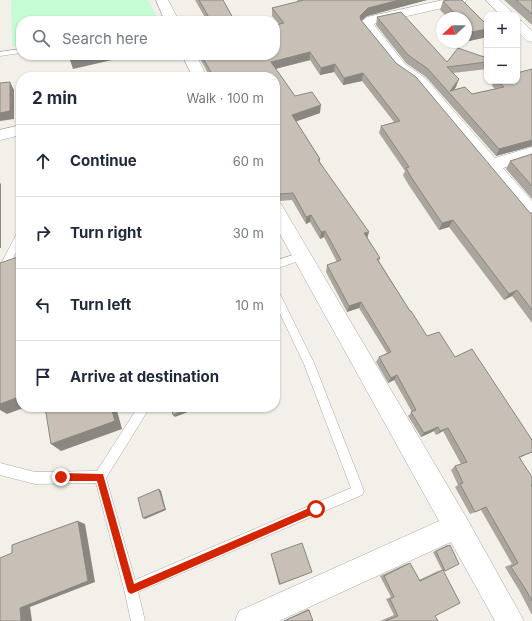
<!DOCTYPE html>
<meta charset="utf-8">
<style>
:root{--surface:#fff;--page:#f6f6f7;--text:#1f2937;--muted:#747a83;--line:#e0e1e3}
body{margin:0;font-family:Inter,sans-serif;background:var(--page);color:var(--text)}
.controls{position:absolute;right:12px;top:12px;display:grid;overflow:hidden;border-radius:8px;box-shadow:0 1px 3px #0004}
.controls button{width:36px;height:36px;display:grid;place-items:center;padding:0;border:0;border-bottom:1px solid var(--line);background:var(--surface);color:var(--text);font:20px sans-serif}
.compass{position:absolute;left:436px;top:12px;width:36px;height:36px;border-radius:50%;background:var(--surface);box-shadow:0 1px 3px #0004;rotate:248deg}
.stop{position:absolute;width:12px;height:12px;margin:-9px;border:3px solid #d32500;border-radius:50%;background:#fff}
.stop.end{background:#d32500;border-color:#fff;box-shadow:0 1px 4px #0008}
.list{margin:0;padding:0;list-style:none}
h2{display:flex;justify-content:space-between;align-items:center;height:52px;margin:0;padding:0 16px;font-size:17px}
h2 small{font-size:13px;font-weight:400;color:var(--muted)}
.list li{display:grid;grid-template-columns:26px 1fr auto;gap:12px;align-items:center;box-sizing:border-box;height:72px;padding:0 16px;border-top:1px solid var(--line)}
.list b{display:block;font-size:15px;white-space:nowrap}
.list em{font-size:13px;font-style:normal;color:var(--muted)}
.icon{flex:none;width:22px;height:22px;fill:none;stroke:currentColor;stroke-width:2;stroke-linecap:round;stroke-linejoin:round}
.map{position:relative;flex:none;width:532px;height:621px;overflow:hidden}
.search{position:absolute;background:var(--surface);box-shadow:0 1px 3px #0004;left:16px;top:16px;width:264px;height:44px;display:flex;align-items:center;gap:10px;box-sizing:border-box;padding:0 14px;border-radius:16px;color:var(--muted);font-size:15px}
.panel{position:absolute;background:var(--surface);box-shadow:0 1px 3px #0004;left:16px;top:72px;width:264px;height:340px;border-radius:16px}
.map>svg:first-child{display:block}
</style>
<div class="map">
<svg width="532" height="621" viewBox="0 0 532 621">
<rect width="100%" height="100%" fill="#f2f0e8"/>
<path fill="#c5fcd3" d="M 11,0 L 148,0 L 159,21 L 21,21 L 21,45 L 12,47 Z"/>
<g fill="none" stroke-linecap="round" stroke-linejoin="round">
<defs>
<path id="service" d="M 21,49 L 21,53 L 0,56 L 0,52 Z
M 21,230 L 21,243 L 8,268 L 2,268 L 0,265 L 2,262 L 18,231 Z
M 302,252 L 305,253 L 307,256 L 305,259 L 275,269 L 275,261 Z
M 275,289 L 278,290 L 314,363 L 364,491 L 362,495 L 138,592 L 145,621 L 131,621 L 124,589 L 96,483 L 35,484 L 0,475 L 0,463 L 35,472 L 97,471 L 138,407 L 150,407 L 106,478 L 135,580 L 351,488 L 304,364 L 275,303 Z"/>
<path id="minor" d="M 156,0 L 168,0 L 179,21 L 165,21 Z
M 443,0 L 466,0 L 465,3 L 376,23 L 374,24 L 375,26 L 405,64 L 425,78 L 495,158 L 532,147 L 532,159 L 503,168 L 532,201 L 532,220 L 526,218 L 415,84 L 395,70 L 361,27 L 360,23 L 367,17 Z
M 486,0 L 499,0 L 515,15 L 500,15 Z
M 517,20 L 522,21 L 532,31 L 532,42 L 527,41 L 517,31 Z
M 182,55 L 196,55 L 207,77 L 193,77 Z
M 21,125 L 21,135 L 0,140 L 0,130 Z
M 275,202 L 281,204 L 466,517 L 524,621 L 495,621 L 451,542 L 279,621 L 235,621 L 239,611 L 439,521 L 275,225 Z"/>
</defs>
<use href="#service" stroke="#a8a8a8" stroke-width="1"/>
<use href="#minor" stroke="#a8a8a8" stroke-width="1"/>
<use href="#service" fill="#fff" fill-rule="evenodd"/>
<use href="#minor" fill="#fff" fill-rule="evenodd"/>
</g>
<path fill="#aba59d" d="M 195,0 L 223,0 L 233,18 L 240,21 L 207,21 Z
M 297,0 L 427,0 L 367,16 L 361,21 L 396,63 L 530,213 L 532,213 L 532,323 L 512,296 L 504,300 L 449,227 L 439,230 L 408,184 L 403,175 L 405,171 L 379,133 L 381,126 L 394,122 L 362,81 L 343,85 L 334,72 L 320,75 L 310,60 L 275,69 L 295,96 L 320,113 L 296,121 L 320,159 L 320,162 L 380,258 L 379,261 L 410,311 L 427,336 L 455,357 L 532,440 L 532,452 L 520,457 L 532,487 L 532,615 L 519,590 L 505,567 L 512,564 L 481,510 L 470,514 L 455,487 L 458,485 L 451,470 L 455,466 L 461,464 L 443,431 L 436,435 L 434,431 L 421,437 L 408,416 L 412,412 L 394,380 L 388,383 L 376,362 L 379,357 L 387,353 L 359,308 L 347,312 L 326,272 L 327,265 L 337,262 L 324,237 L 320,239 L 310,222 L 306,224 L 292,200 L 279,201 L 275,185 L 275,77 L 210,77 L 198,55 L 275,55 L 279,24 L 272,16 L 272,8 L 299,2 Z
M 449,0 L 462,0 L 487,25 L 487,37 L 469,41 L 466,37 L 466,18 L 448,18 L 440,10 L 443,1 Z
M 504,0 L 532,0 L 532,25 Z
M 377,17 L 447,62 L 487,58 L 487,69 L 453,73 L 456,87 L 453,90 L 472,94 L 495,89 L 492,86 L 494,81 L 517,81 L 532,146 L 496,156 L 426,77 L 406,63 L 376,25 Z
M 532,154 L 532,199 L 506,169 L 510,161 Z
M 447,545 L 450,545 L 445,571 L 443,571 L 435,616 L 438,621 L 380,621 L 394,615 L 386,599 L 391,597 L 380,576 L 406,564 L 410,563 L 419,580 L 438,571 L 442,570 L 433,552 Z
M 271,554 L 312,572 L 279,585 Z
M 308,609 L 309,610 L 313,621 L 283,621 Z"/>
<path fill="#8b8680" d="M 399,0 L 427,0 L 367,16 L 359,23 L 360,16 L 368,8 Z
M 487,29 L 487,37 L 469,41 L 472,32 Z
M 310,52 L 310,60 L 271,70 L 271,62 Z
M 94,55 L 110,55 L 112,60 L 73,69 L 70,60 Z
M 335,64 L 334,72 L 320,75 L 321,68 Z
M 363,73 L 362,81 L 343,85 L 344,78 Z
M 225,74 L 226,77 L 214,77 Z
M 459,79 L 456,87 L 451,94 L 450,91 Z
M 10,82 L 14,90 L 14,119 L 0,121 L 0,113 Z
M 321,105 L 320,113 L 292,123 L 292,115 Z
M 532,140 L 532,146 L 496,156 L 499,149 Z
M 0,183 L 1,184 L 1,248 L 0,248 Z
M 311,215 L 310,222 L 306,224 L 306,217 Z
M 453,220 L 449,227 L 439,230 L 442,223 Z
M 325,231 L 324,237 L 320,239 L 321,232 Z
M 369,232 L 367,239 L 364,233 Z
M 517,290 L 512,296 L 504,300 L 509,294 Z
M 361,302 L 359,308 L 347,312 L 349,306 Z
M 397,375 L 394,380 L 388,383 L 391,378 Z
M 21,396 L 21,407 L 26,407 L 7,414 L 0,410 L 0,404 Z
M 111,407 L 116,407 L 122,429 L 61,451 L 51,444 Z
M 192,407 L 193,410 L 175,417 L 173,415 Z
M 438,427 L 434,431 L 421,437 L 424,433 Z
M 448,428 L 443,431 L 436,435 L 440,431 Z
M 532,452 L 514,460 L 519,457 Z
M 159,489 L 161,491 L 166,510 L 145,519 L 143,518 Z
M 78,521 L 85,524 L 95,582 L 30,607 L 32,621 L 21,621 L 20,608 Z"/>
<path fill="#c7c0b7" stroke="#8b8680" d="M 199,0 L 223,0 L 233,18 L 238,17 L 240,21 L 211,21 Z
M 304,0 L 399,0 L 368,8 L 360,16 L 361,20 L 396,63 L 416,77 L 530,213 L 532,213 L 532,310 L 517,290 L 509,294 L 453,220 L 442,223 L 411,177 L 406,168 L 409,167 L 381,126 L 400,121 L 363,73 L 344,78 L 335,64 L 321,68 L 310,52 L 271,62 L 295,96 L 312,92 L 321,105 L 292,115 L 320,159 L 318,160 L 369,232 L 364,233 L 380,258 L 377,259 L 410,311 L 411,311 L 427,336 L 439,332 L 455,357 L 472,349 L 532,440 L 532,452 L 519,457 L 532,477 L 532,485 L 531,485 L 532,487 L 532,601 L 526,590 L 511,567 L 518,563 L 486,507 L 475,512 L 460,484 L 463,483 L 455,466 L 467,462 L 448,428 L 440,431 L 438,427 L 424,433 L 411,412 L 416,410 L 397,375 L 391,378 L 379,357 L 391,352 L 361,302 L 349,306 L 327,265 L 341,260 L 325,231 L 321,232 L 311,215 L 306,217 L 293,193 L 280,194 L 275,178 L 275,77 L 227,77 L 225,74 L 214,77 L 201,55 L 275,55 L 275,25 L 284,23 L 272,8 Z
M 449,0 L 462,0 L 487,25 L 487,29 L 472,32 L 466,25 L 466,18 L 459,18 L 443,1 Z
M 516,0 L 532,0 L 532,14 Z
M 401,12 L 447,62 L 458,48 L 487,58 L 487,62 L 447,67 L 459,79 L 450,91 L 465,87 L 472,94 L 504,87 L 498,81 L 517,81 L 517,73 L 532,69 L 532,140 L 499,149 L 428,69 L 408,55 L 377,17 Z
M 68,55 L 94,55 L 70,60 Z
M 10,82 L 10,111 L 0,113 L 0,83 Z
M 532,154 L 532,186 L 510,161 Z
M 21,256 L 21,396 L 0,404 L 0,263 Z
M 45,407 L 111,407 L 115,421 L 51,444 Z
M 171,407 L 192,407 L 173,415 Z
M 159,489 L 165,509 L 143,518 L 138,498 Z
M 78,521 L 88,581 L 20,608 L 21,621 L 0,621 L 0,558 L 12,553 L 12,545 Z
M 302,543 L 312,572 L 280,584 L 271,554 Z
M 450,545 L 459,564 L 445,571 L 436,551 Z
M 410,563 L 420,581 L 443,570 L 460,603 L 435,616 L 438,621 L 385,621 L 398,616 L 390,599 L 394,597 L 384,576 Z
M 309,610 L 313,621 L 284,621 Z"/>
<path fill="#d32500" d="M 61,473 L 103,474 L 134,584 L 316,505 L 320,509 L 318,512 L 131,594 L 128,592 L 127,589 L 97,481 L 61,481 L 57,477 Z"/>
</svg>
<div class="controls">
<button>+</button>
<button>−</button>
</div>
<svg class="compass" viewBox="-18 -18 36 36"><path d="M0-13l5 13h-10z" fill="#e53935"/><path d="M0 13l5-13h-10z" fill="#747a83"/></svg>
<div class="stop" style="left:316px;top:509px"></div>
<div class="stop end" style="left:61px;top:477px"></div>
<div class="search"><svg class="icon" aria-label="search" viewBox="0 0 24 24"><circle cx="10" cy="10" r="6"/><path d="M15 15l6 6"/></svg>Search here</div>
<section class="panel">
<h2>2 min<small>Walk · 100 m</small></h2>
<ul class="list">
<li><svg class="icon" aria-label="ahead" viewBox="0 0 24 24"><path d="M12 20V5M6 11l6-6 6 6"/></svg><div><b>Continue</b></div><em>60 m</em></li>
<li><svg class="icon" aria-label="right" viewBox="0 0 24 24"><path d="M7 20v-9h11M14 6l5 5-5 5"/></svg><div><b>Turn right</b></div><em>30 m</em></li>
<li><svg class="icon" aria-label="left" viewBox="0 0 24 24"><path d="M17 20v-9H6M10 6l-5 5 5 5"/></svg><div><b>Turn left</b></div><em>10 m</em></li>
<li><svg class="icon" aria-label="arrive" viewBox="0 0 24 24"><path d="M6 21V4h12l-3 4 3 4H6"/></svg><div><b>Arrive at destination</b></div></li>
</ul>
</section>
</div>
